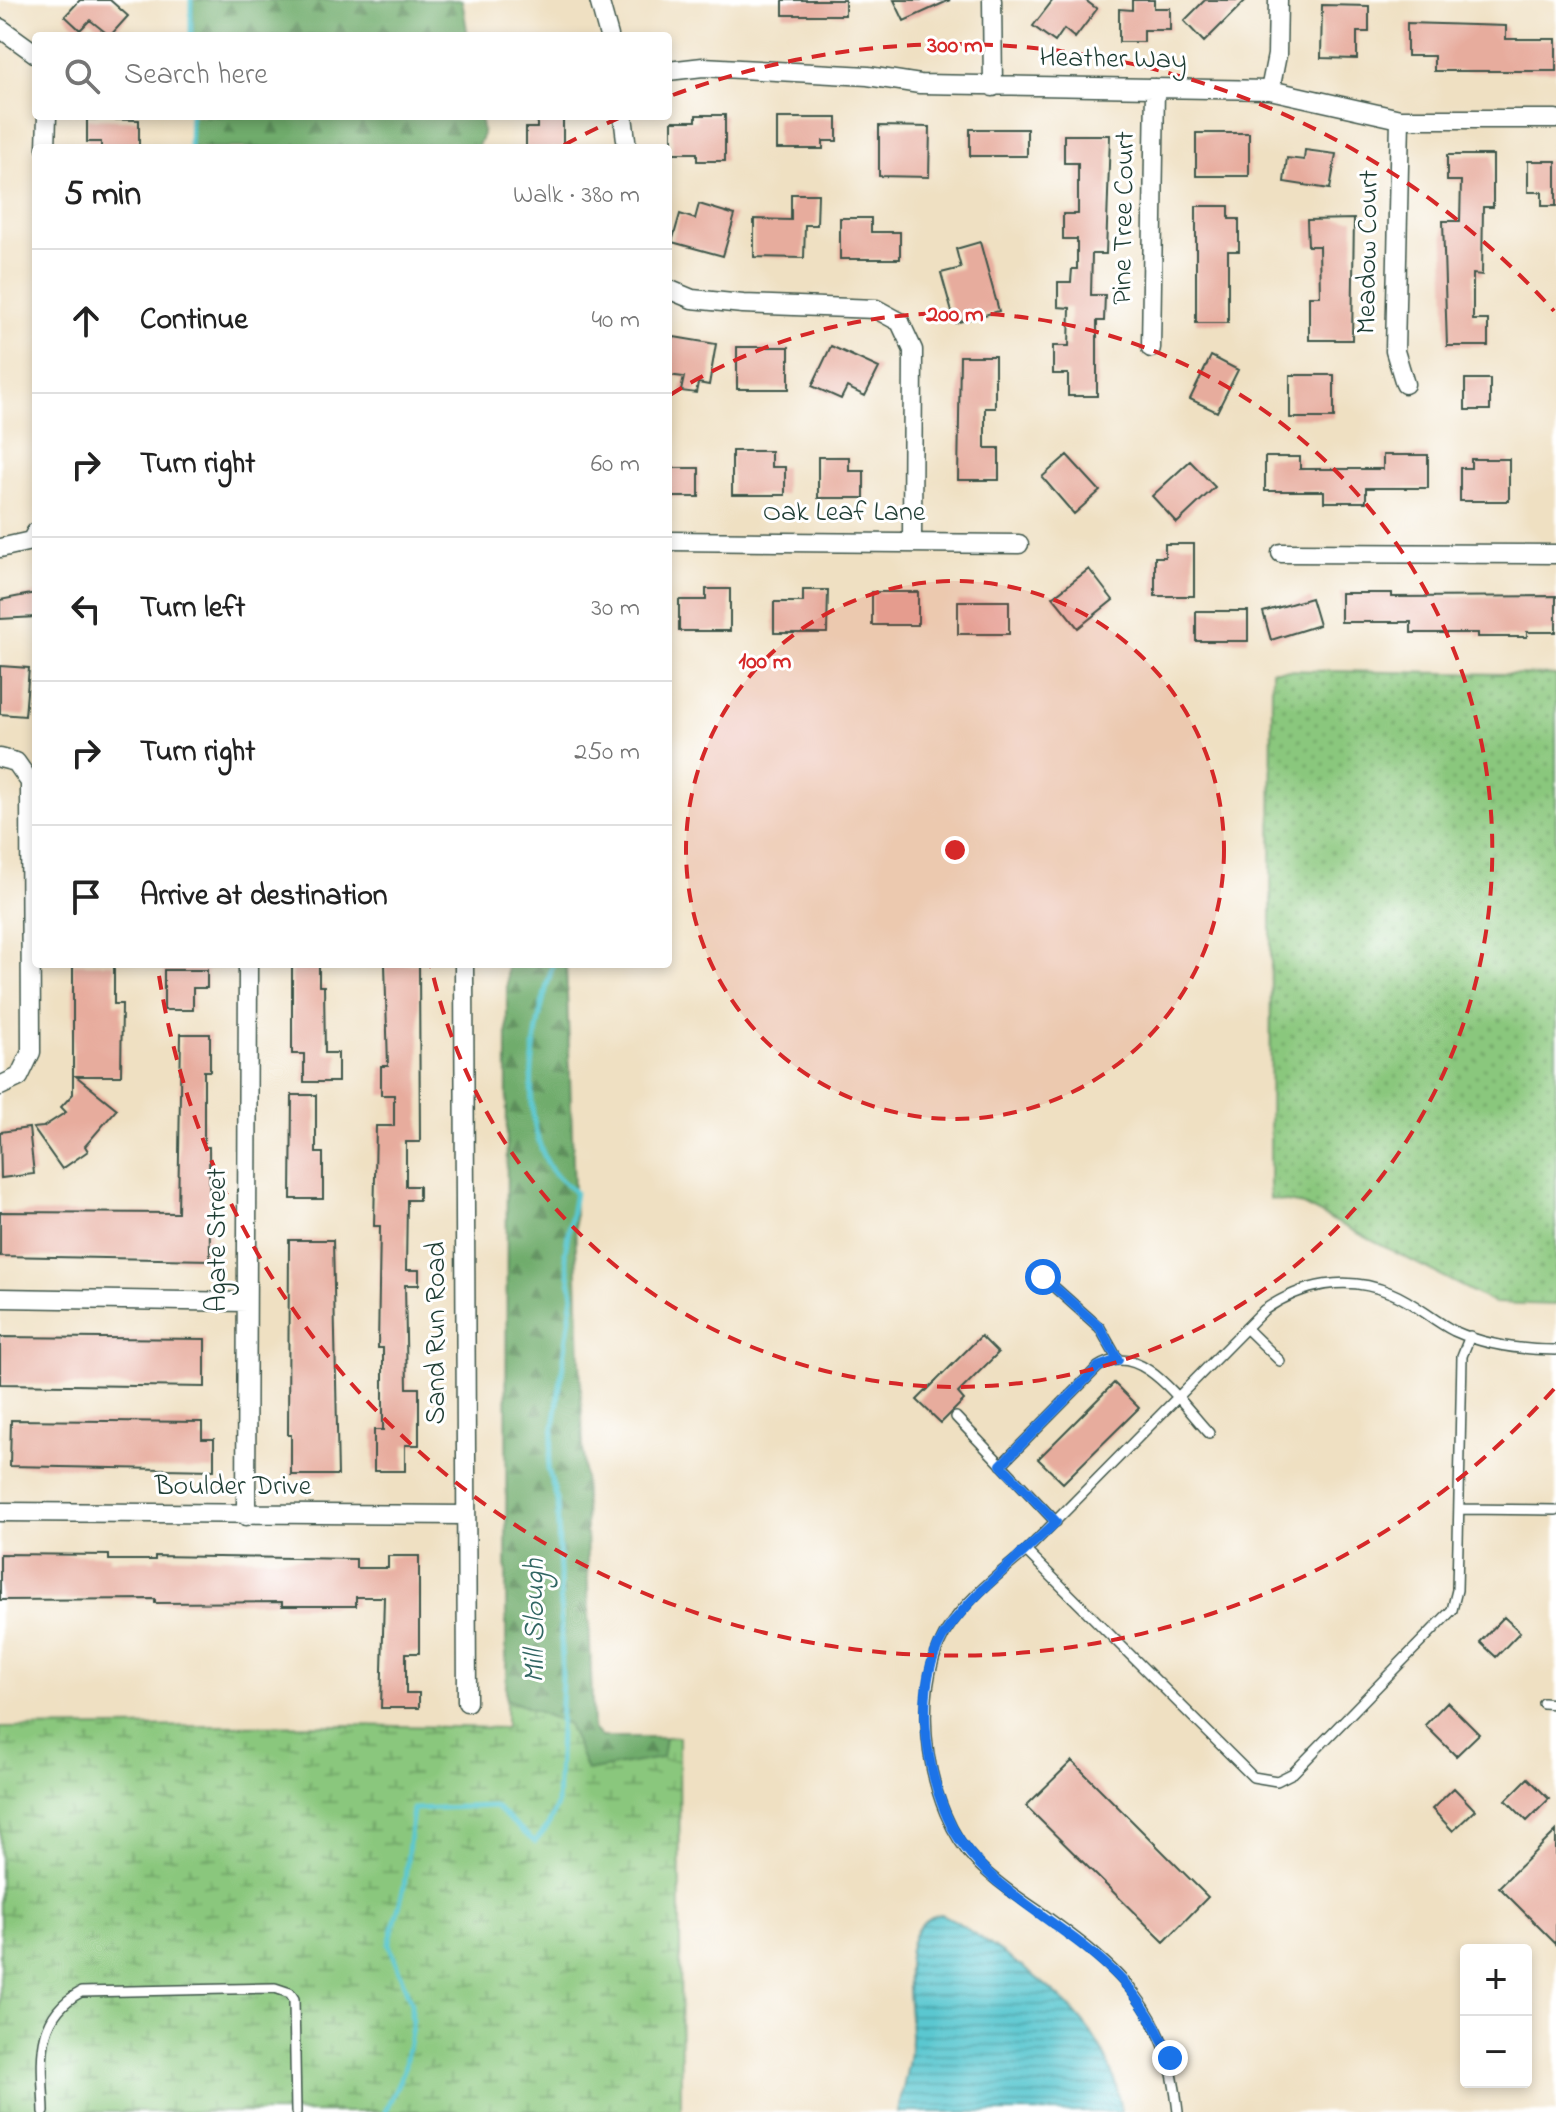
<!DOCTYPE html>
<meta charset="utf-8">
<style>
:root{--surface:#fff;--page:#f2f2f2;--text:#222;--muted:#767676;--line:#e0e0e0}
body{margin:0;font-family:"Indie Flower",sans-serif;background:var(--page);color:var(--text)}
.controls{position:absolute;right:24px;bottom:24px;display:grid;overflow:hidden;border-radius:8px;box-shadow:0 4px 12px #0003}
.controls button{width:72px;height:72px;display:grid;place-items:center;padding:0;border:0;border-bottom:2px solid var(--line);background:var(--surface);color:var(--text);font:40px sans-serif}
.stop{position:absolute;width:24px;height:24px;margin:-18px;border:6px solid #1a73e8;border-radius:50%;background:#fff}
.stop.end{background:#1a73e8;border-color:#fff;box-shadow:0 2px 8px #0008}
.list{margin:0;padding:0;list-style:none}
h2{display:flex;justify-content:space-between;align-items:center;height:104px;margin:0;padding:0 32px;font-size:34px}
h2 small{font-size:26px;font-weight:400;color:var(--muted)}
.list li{display:grid;grid-template-columns:52px 1fr auto;gap:24px;align-items:center;box-sizing:border-box;height:144px;padding:0 32px;border-top:2px solid var(--line)}
.list b{display:block;font-size:30px;white-space:nowrap}
.list em{font-size:26px;font-style:normal;color:var(--muted)}
.icon{flex:none;width:44px;height:44px;fill:none;stroke:currentColor;stroke-width:2;stroke-linecap:round;stroke-linejoin:round}
.map{position:relative;flex:none;width:1556px;height:2112px;overflow:hidden}
.search{position:absolute;background:var(--surface);box-shadow:0 4px 12px #0003;left:32px;top:32px;width:640px;height:88px;display:flex;align-items:center;gap:20px;box-sizing:border-box;padding:0 28px;border-radius:8px;color:var(--muted);font-size:30px}
.panel{position:absolute;background:var(--surface);box-shadow:0 4px 12px #0003;left:32px;top:144px;width:640px;height:824px;border-radius:8px}
.map>svg:first-child{display:block}
</style>
<div class="map">
<svg width="1556" height="2112" viewBox="0 0 1556 2112">
<defs>
<pattern id="forest-firs" width="22" height="20" patternUnits="userSpaceOnUse" patternTransform="scale(2)"><rect width="22" height="20" fill="#6fac6c"/><path d="M5 1l3.5 6h-7zM16 11l3.5 6h-7z" fill="#5b8d5a"/></pattern>
<pattern id="wetland-marsh" width="20" height="14" patternUnits="userSpaceOnUse" patternTransform="scale(2)"><rect width="20" height="14" fill="#8ac77d"/><path d="M1 5h8M5 5V1M11 12h8M15 12V8" fill="none" stroke="#70a367"/></pattern>
<pattern id="park-dots" width="8" height="8" patternUnits="userSpaceOnUse" patternTransform="scale(2)"><rect width="8" height="8" fill="#8ac77d"/><path d="M2 2h.1M6 6h.1" fill="none" stroke="#70a367" stroke-width="1.8" stroke-linecap="round"/></pattern>
<pattern id="water-rules" width="6" height="5" patternUnits="userSpaceOnUse" patternTransform="scale(2)"><rect width="6" height="5" fill="#5ac7d0"/><path d="M0 2.5h6" fill="none" stroke="#4aa3aa"/></pattern>
</defs>
<rect width="100%" height="100%" fill="#fff"/>
<filter id="ink" filterUnits="userSpaceOnUse"><feTurbulence type="fractalNoise" baseFrequency=".0125" numOctaves="2"/><feDisplacementMap in="SourceGraphic" scale="16" xChannelSelector="R" yChannelSelector="G"/><feConvolveMatrix kernelMatrix="1 2 1 2 8 2 1 2 1" color-interpolation-filters="sRGB"/></filter>
<filter id="wash" filterUnits="userSpaceOnUse"><feTurbulence type="fractalNoise" baseFrequency=".006" numOctaves="4" result="noise"/><feDisplacementMap in="SourceGraphic" scale="32" xChannelSelector="R" yChannelSelector="G"/><feGaussianBlur stdDeviation="1.8" result="paint"/><feColorMatrix in="noise" values="0 0 0 0 0 0 0 0 0 0 0 0 0 0 0 0 0 1.4 0 .05"/><feComposite in="paint" operator="in"/></filter>
<g filter="url(#wash)">
<rect width="100%" height="100%" fill="#efe0c2"/>
<path fill="url(#forest-firs)" stroke="#477450" stroke-width="2" d="M 193,0 L 462,0 L 468,36 L 193,36 Z
M 192,116 L 480,116 L 483,134 L 477,148 L 192,148 Z
M 507,964 L 566,964 L 593,1729 L 601,1737 L 665,1737 L 663,1758 L 587,1771 L 568,1724 L 506,1699 Z"/>
<path fill="url(#wetland-marsh)" stroke="#548258" stroke-width="2" d="M 506,1699 L 568,1724 L 587,1771 L 662,1758 L 665,1737 L 679,1737 L 681,2112 L 0,2112 L 0,1728 L 344,1725 L 506,1728 Z"/>
<path fill="url(#park-dots)" stroke="#548258" stroke-width="2" d="M 1272,670 L 1556,675 L 1556,1305 L 1494,1303 L 1303,1205 L 1270,1199 Z"/>
<path fill="url(#water-rules)" stroke="#3c8282" stroke-width="2" d="M 941,1914 L 956,1921 C 1028,1973 1110,2013 1121,2112 L 898,2112 C 902,2088 911,2062 911,2037 C 911,2004 893,1921 941,1914 Z"/>
<g fill="none" stroke-linecap="round" stroke-linejoin="round">
<path stroke="#5ac7d0" stroke-width="5" d="M 191,36 L 191,0
M 190,148 L 191,116
M 385,2112 L 404,2070 L 412,2027 L 411,2003 L 389,1944 L 404,1887 L 413,1809 L 494,1806 L 535,1842 L 548,1826 L 557,1805 L 562,1678 L 560,1574 L 557,1500 L 548,1469 L 573,1295 L 565,1253 L 575,1192 C 566,1184 554,1176 549,1166 C 517,1108 535,1024 553,964"/>
</g>
<g id="blocks">
<path fill="#e7ac9d" d="M 80,0 L 110,0 L 128,16 L 110,36 L 90,20 L 80,30 L 65,16 Z
M 783,0 L 845,0 L 845,15 L 783,15 Z
M 894,0 L 950,0 L 904,21 Z
M 1053,0 L 1085,0 L 1097,9 L 1075,38 L 1064,29 L 1055,42 L 1033,26 Z
M 1132,0 L 1154,0 L 1154,8 L 1170,8 L 1170,30 L 1144,30 L 1144,42 L 1119,42 L 1119,9 L 1132,10 Z
M 1205,0 L 1246,0 L 1204,42 L 1184,21 Z
M 1322,5 L 1369,6 L 1369,32 L 1357,32 L 1357,59 L 1321,58 Z
M 1407,23 L 1506,26 L 1506,39 L 1556,39 L 1556,71 L 1434,71 L 1434,56 L 1407,56 Z
M 696,115 L 725,115 L 725,161 L 697,161 L 697,153 L 672,153 L 672,121 L 696,121 Z
M 537,116 L 563,116 L 563,148 L 526,148 L 526,128 L 537,128 Z
M 777,118 L 837,118 L 837,141 L 823,141 L 823,149 L 777,149 Z
M 87,119 L 139,120 L 139,148 L 101,148 L 101,142 L 87,142 Z
M 879,126 L 930,127 L 929,177 L 879,176 Z
M 970,129 L 1027,129 L 1027,156 L 970,156 Z
M 1196,133 L 1249,133 L 1249,176 L 1196,176 Z
M 1064,135 L 1110,135 L 1106,254 L 1092,254 L 1091,295 L 1105,295 L 1104,321 L 1097,321 L 1097,396 L 1068,396 L 1068,374 L 1053,374 L 1053,346 L 1069,346 L 1070,308 L 1058,307 L 1058,282 L 1071,282 L 1072,269 L 1077,269 L 1077,239 L 1063,239 L 1063,214 L 1078,214 L 1078,163 L 1064,163 Z
M 1305,150 L 1336,154 L 1330,189 L 1284,182 L 1287,158 L 1304,160 Z
M 1447,155 L 1493,155 L 1493,207 L 1483,207 L 1482,275 L 1473,274 L 1473,320 L 1488,320 L 1488,346 L 1447,346 L 1443,221 L 1460,221 L 1461,181 L 1447,181 Z
M 1528,161 L 1556,161 L 1556,206 L 1542,206 L 1542,192 L 1528,192 Z
M 791,194 L 818,194 L 817,225 L 805,225 L 804,258 L 754,257 L 754,219 L 791,220 Z
M 699,204 L 735,215 L 723,256 L 672,242 L 680,214 L 695,219 Z
M 1196,206 L 1229,206 L 1229,219 L 1239,219 L 1239,251 L 1228,251 L 1228,323 L 1196,323 Z
M 840,218 L 871,218 L 871,232 L 900,232 L 900,259 L 840,259 Z
M 1354,219 L 1352,340 L 1309,340 L 1309,296 L 1320,296 L 1319,246 L 1308,246 L 1307,220 Z
M 980,242 L 999,311 L 955,323 L 941,273 L 961,268 L 956,249 Z
M 668,336 L 716,344 L 709,385 L 698,383 L 696,393 L 681,391 L 684,377 L 668,375 Z
M 831,346 L 879,368 L 865,396 L 847,387 L 841,399 L 812,386 Z
M 737,347 L 789,347 L 789,389 L 737,389 Z
M 960,356 L 995,356 L 995,408 L 985,408 L 985,448 L 999,448 L 999,480 L 958,480 Z
M 1211,356 L 1238,370 L 1217,412 L 1190,399 Z
M 1290,375 L 1334,375 L 1334,418 L 1290,418 Z
M 1465,379 L 1490,379 L 1490,410 L 1465,410 Z
M 732,451 L 771,451 L 771,467 L 785,467 L 785,495 L 732,495 Z
M 1067,455 L 1100,491 L 1074,514 L 1042,477 Z
M 1383,455 L 1428,455 L 1428,488 L 1366,488 L 1366,502 L 1324,502 L 1324,491 L 1265,491 L 1265,457 L 1300,457 L 1300,469 L 1383,469 Z
M 818,457 L 849,457 L 849,471 L 864,471 L 864,498 L 818,498 Z
M 1471,459 L 1509,459 L 1509,501 L 1460,501 L 1460,468 L 1471,468 Z
M 1190,461 L 1215,487 L 1177,523 L 1152,496 Z
M 668,468 L 699,468 L 699,497 L 668,497 Z
M 1165,544 L 1194,544 L 1194,596 L 1155,596 L 1155,557 L 1165,557 Z
M 1089,569 L 1113,600 L 1078,628 L 1053,597 Z
M 706,589 L 730,589 L 730,631 L 679,631 L 679,600 L 706,600 Z
M 803,590 L 828,590 L 827,633 L 774,633 L 774,602 L 803,602 Z
M 872,592 L 918,592 L 918,625 L 872,625 Z
M 36,593 L 36,617 L 0,619 L 0,600 Z
M 1341,593 L 1392,593 L 1392,597 L 1556,596 L 1556,632 L 1527,632 L 1527,637 L 1478,637 L 1478,633 L 1411,633 L 1411,622 L 1341,622 Z
M 1311,598 L 1319,625 L 1271,640 L 1263,612 Z
M 958,601 L 1009,601 L 1009,634 L 958,634 Z
M 1196,611 L 1248,611 L 1248,641 L 1196,641 Z
M 0,666 L 29,668 L 25,716 L 0,714 Z
M 73,964 L 114,964 L 114,1004 L 122,1004 L 121,1076 L 76,1076 L 117,1109 L 85,1146 L 88,1151 L 62,1169 L 33,1128 L 43,1127 L 66,1112 L 61,1107 L 73,1094 Z
M 292,964 L 319,964 L 319,986 L 324,986 L 325,1053 L 338,1053 L 338,1082 L 304,1082 L 304,1054 L 292,1054 Z
M 385,964 L 419,964 L 420,1142 L 406,1142 L 406,1186 L 419,1186 L 419,1200 L 407,1200 L 406,1270 L 419,1270 L 419,1285 L 405,1285 L 407,1388 L 419,1388 L 419,1445 L 405,1445 L 405,1471 L 374,1471 L 374,1430 L 383,1430 L 383,1348 L 378,1348 L 380,1226 L 374,1226 L 376,1126 L 394,1126 L 394,1095 L 381,1095 L 381,1066 L 388,1066 Z
M 164,970 L 207,970 L 207,988 L 193,988 L 193,1010 L 164,1010 Z
M 181,1034 L 210,1034 L 210,1071 L 204,1071 L 204,1147 L 209,1147 L 210,1260 L 0,1256 L 0,1212 L 178,1213 Z
M 292,1095 L 316,1095 L 316,1153 L 323,1153 L 323,1199 L 291,1199 Z
M 29,1128 L 34,1174 L 1,1178 L 0,1132 Z
M 289,1240 L 333,1240 L 338,1475 L 291,1475 L 291,1435 L 288,1435 Z
M 981,1336 L 998,1353 L 958,1393 L 964,1400 L 941,1423 L 917,1400 Z
M 0,1337 L 205,1339 L 205,1387 L 0,1384 Z
M 1114,1383 L 1139,1408 L 1063,1483 L 1038,1459 Z
M 11,1420 L 202,1422 L 202,1439 L 214,1439 L 214,1470 L 10,1466 Z
M 0,1554 L 109,1555 L 109,1560 L 155,1560 L 155,1556 L 356,1559 L 356,1568 L 388,1568 L 388,1556 L 419,1556 L 419,1653 L 406,1653 L 406,1693 L 419,1693 L 419,1708 L 381,1708 L 384,1597 L 356,1597 L 356,1606 L 282,1606 L 282,1602 L 155,1603 L 155,1599 L 0,1600 Z
M 1504,1617 L 1520,1632 L 1496,1657 L 1480,1642 Z
M 1447,1702 L 1479,1734 L 1456,1756 L 1425,1725 Z
M 1072,1761 L 1208,1897 L 1164,1942 L 1026,1806 Z
M 1528,1778 L 1549,1799 L 1527,1821 L 1506,1800 Z
M 1454,1788 L 1475,1810 L 1453,1831 L 1432,1809 Z
M 1556,1831 L 1556,1944 L 1499,1887 Z"/>
</g>
</g>
<g filter="url(#ink)">
<use href="#blocks" fill-opacity="0" stroke="#3e5549" stroke-width="2"/>
<g fill="none" stroke-linecap="round" stroke-linejoin="round">
<defs>
<path id="service" d="M 1043,1277 L 1100,1328 L 1118,1360
M 1246,1328 L 1280,1361
M 1470,1336 L 1462,1356 L 1457,1590 L 1452,1610 L 1293,1773 L 1277,1781 L 1253,1777 L 1026,1551 L 1264,1310 C 1302,1284 1347,1274 1391,1293 C 1414,1302 1432,1320 1454,1331 C 1485,1345 1523,1350 1556,1350
M 956,1417 L 1056,1522
M 1001,1465 L 1098,1367 C 1141,1338 1183,1406 1209,1433
M 1459,1509 L 1556,1510
M 1026,1551 C 998,1575 964,1601 945,1633 C 910,1695 926,1811 976,1862 C 995,1881 1017,1896 1039,1911 C 1119,1968 1168,2008 1178,2112
M 1543,1703 L 1556,1704
M 44,2112 C 43,2066 32,2018 81,1992 L 275,1988 L 290,1993 L 294,1999 L 296,2112"/>
<path id="minor" d="M 599,0 L 609,36
M 992,0 L 993,87
M 0,28 L 36,54
M 668,71 L 703,67 L 868,76 L 920,84 L 1270,90 L 1400,119 L 1556,119
M 1270,90 L 1277,55 L 1278,0
M 623,116 L 627,148
M 1400,119 L 1395,351 L 1405,384
M 46,148 L 47,116
M 668,289 L 692,299 L 743,304 L 876,309 L 900,322 L 913,350 L 912,541
M 1151,348 L 1155,88
M 668,541 L 1019,544
M 0,548 L 31,541 L 36,532
M 1281,553 L 1556,554
M 0,758 L 16,762 L 30,782 L 31,1052 L 19,1077 L 0,1086
M 464,964 L 467,1702
M 0,1298 L 246,1302
M 0,1512 L 466,1515
M 246,1516 L 248,964"/>
</defs>
<use href="#service" stroke="#3e5549" stroke-width="12"/>
<use href="#minor" stroke="#3e5549" stroke-width="21"/>
<use href="#service" stroke="#fff" stroke-width="9"/>
<use href="#minor" stroke="#fff" stroke-width="18"/>
</g>
</g>
<g fill="none" stroke-linecap="round" stroke-linejoin="round" filter="url(#ink)">
<path stroke="#1a73e8" stroke-width="10" d="M 1043,1277 L 1100,1328 L 1118,1360 L 1098,1367 L 1001,1465 L 1056,1522 C 1020,1557 978,1588 948,1629 C 910,1681 925,1773 952,1827 C 964,1849 981,1867 999,1883 C 1072,1943 1132,1963 1170,2058"/>
</g>
<circle cx="955" cy="850" r="269" fill="#d62828" fill-opacity=".12"/>
<g fill="none" stroke="#d62828" stroke-width="4" stroke-dasharray="14 10">
<circle cx="955" cy="850" r="269"/>
<path d="M670 395A537 537 0 1 1 431 966"/>
<path d="M1554 1389A806 806 0 0 1 158 969M564 145A806 806 0 0 1 621 117M673 95A806 806 0 0 1 1554 311"/>
</g>
<g text-anchor="middle" dominant-baseline="central" stroke-width="6" stroke-linejoin="round" paint-order="stroke">
<g font-size="28" fill="#1f3d34" stroke="#fff">
<text transform="translate(1113 60) rotate(1)">Heather Way</text>
<text transform="translate(1125 218) rotate(-89)">Pine Tree Court</text>
<text transform="translate(1369 252) rotate(-89)">Meadow Court</text>
<text x="844" y="513">Oak Leaf Lane</text>
<text transform="translate(218 1240) rotate(-90)">Agate Street</text>
<text transform="translate(437 1333) rotate(-90)">Sand Run Road</text>
<text x="233" y="1487">Boulder Drive</text>
</g>
<g font-size="30" font-style="italic" fill="#316663" stroke="#fff">
<text transform="translate(536 1621) rotate(-90)">Mill Slough</text>
</g>
</g>
<circle cx="955" cy="850" r="12" fill="#d62828" stroke="#fff" stroke-width="4"/>
<g font-size="24" text-anchor="middle" font-weight="bold" fill="#d62828" stroke="#fff" stroke-width="6" stroke-linejoin="round" paint-order="stroke">
<text x="955" y="52">300 m</text>
<text x="955" y="321">200 m</text>
<text x="765" y="668">100 m</text>
</g>
</svg>
<div class="controls">
<button>+</button>
<button>−</button>
</div>
<div class="stop" style="left:1043px;top:1277px"></div>
<div class="stop end" style="left:1170px;top:2058px"></div>
<div class="search"><svg class="icon" aria-label="search" viewBox="0 0 24 24"><circle cx="10" cy="10" r="6"/><path d="M15 15l6 6"/></svg>Search here</div>
<section class="panel">
<h2>5 min<small>Walk · 380 m</small></h2>
<ul class="list">
<li><svg class="icon" aria-label="ahead" viewBox="0 0 24 24"><path d="M12 20V5M6 11l6-6 6 6"/></svg><div><b>Continue</b></div><em>40 m</em></li>
<li><svg class="icon" aria-label="right" viewBox="0 0 24 24"><path d="M7 20v-9h11M14 6l5 5-5 5"/></svg><div><b>Turn right</b></div><em>60 m</em></li>
<li><svg class="icon" aria-label="left" viewBox="0 0 24 24"><path d="M17 20v-9H6M10 6l-5 5 5 5"/></svg><div><b>Turn left</b></div><em>30 m</em></li>
<li><svg class="icon" aria-label="right" viewBox="0 0 24 24"><path d="M7 20v-9h11M14 6l5 5-5 5"/></svg><div><b>Turn right</b></div><em>250 m</em></li>
<li><svg class="icon" aria-label="arrive" viewBox="0 0 24 24"><path d="M6 21V4h12l-3 4 3 4H6"/></svg><div><b>Arrive at destination</b></div></li>
</ul>
</section>
</div>
